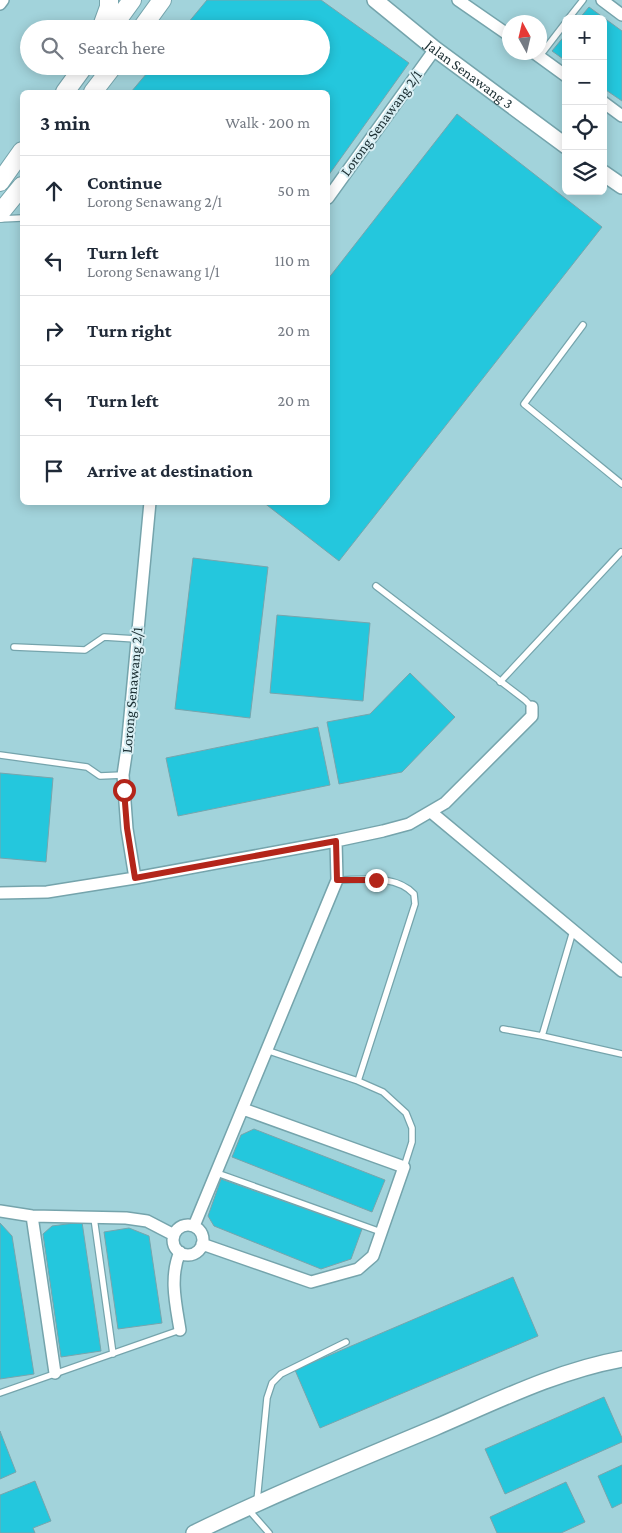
<!DOCTYPE html>
<meta charset="utf-8">
<style>
:root{--surface:#fff;--page:#f6f6f7;--text:#1f2937;--muted:#747a83;--line:#e0e1e3}
body{margin:0;font-family:"Crimson Pro",serif;background:var(--page);color:var(--text)}
.controls{position:absolute;right:15px;top:15px;display:grid;overflow:hidden;border-radius:8px;box-shadow:0 2px 12px #0003}
.controls button{width:45px;height:45px;display:grid;place-items:center;padding:0;border:0;border-bottom:1px solid var(--line);background:var(--surface);color:var(--text);font:25px sans-serif}
.compass{position:absolute;left:502px;top:15px;width:45px;height:45px;border-radius:50%;background:var(--surface);box-shadow:0 2px 12px #0003;rotate:352deg}
.stop{position:absolute;width:15px;height:15px;margin:-11px;border:4px solid #b3251a;border-radius:50%;background:#fff}
.stop.end{background:#b3251a;border-color:#fff;box-shadow:0 1px 5px #0008}
.list{margin:0;padding:0;list-style:none}
h2{display:flex;justify-content:space-between;align-items:center;height:65px;margin:0;padding:0 20px;font-size:21px}
h2 small{font-size:16px;font-weight:400;color:var(--muted)}
.list li{display:grid;grid-template-columns:32px 1fr auto;gap:15px;align-items:center;box-sizing:border-box;height:70px;padding:0 20px;border-top:1px solid var(--line)}
.list b{display:block;font-size:19px;white-space:nowrap}
.list p{margin:0;font-size:16px;white-space:nowrap;color:var(--muted)}
.list em{font-size:16px;font-style:normal;color:var(--muted)}
.icon{flex:none;width:28px;height:28px;fill:none;stroke:currentColor;stroke-width:2;stroke-linecap:round;stroke-linejoin:round}
.map{position:relative;flex:none;width:622px;height:1533px;overflow:hidden}
.search{position:absolute;background:var(--surface);box-shadow:0 2px 12px #0003;left:20px;top:20px;width:310px;height:55px;display:flex;align-items:center;gap:12px;box-sizing:border-box;padding:0 18px;border-radius:28px;color:var(--muted);font-size:19px}
.panel{position:absolute;background:var(--surface);box-shadow:0 2px 12px #0003;left:20px;top:90px;width:310px;height:415px;border-radius:8px}
.map>svg:first-child{display:block}
</style>
<div class="map">
<svg width="622" height="1533" viewBox="0 0 622 1533">
<rect width="100%" height="100%" fill="#a2d3db"/>
<path fill="#24c7dd" stroke="#76a5ad" d="M 207,0 L 321,0 L 409,63 L 328,176 L 328,92 L 131,92 L 153,66 L 321,66 L 321,29 L 183,29 Z
M 589,7 L 622,31 L 622,101 L 603,88 L 603,19 L 579,19 Z
M 566,34 L 566,61 L 552,51 Z
M 457,114 L 602,227 L 339,561 L 263,502 L 328,502 L 328,279 Z
M 193,558 L 268,567 L 250,718 L 175,709 Z
M 277,615 L 370,623 L 363,701 L 270,693 Z
M 410,673 L 455,717 L 402,772 L 339,784 L 327,722 L 370,714 Z
M 318,727 L 330,785 L 178,816 L 166,758 Z
M 0,773 L 53,778 L 46,862 L 0,858 Z
M 254,1129 L 385,1180 L 372,1212 L 232,1157 L 241,1135 Z
M 221,1179 L 362,1229 L 351,1259 L 321,1269 L 214,1226 L 208,1216 Z
M 82,1222 L 101,1351 L 61,1357 L 43,1234 L 52,1226 Z
M 0,1223 L 12,1236 L 34,1374 L 0,1379 Z
M 129,1228 L 149,1236 L 162,1323 L 118,1329 L 104,1232 Z
M 513,1277 L 538,1336 L 320,1428 L 295,1370 Z
M 604,1397 L 622,1438 L 622,1442 L 505,1494 L 485,1449 Z
M 0,1431 L 16,1472 L 0,1479 Z
M 622,1465 L 622,1503 L 612,1508 L 598,1476 Z
M 35,1481 L 51,1521 L 33,1528 L 35,1533 L 0,1533 L 0,1495 Z
M 566,1482 L 585,1522 L 561,1533 L 497,1533 L 490,1517 Z"/>
<g fill="none" stroke-linecap="round" stroke-linejoin="round">
<defs>
<path id="lane" d="M 568,19 L 583,0
M 539,57 L 566,22
M 0,219 L 22,218
M 583,325 L 524,404 L 622,484
M 376,586 L 525,700 L 532,707
M 14,647 L 85,650 L 104,637 L 136,639
M 500,682 L 621,552
M 0,755 L 87,767 L 100,776 L 123,775
M 337,880 C 362,880 395,874 414,894 L 415,904 L 358,1081
M 573,931 L 542,1036 L 622,1054
M 503,1029 L 542,1036
M 266,1050 L 358,1081 L 383,1092 L 406,1113 L 412,1128 L 412,1142 L 404,1167
M 217,1173 L 381,1232
M 94,1218 L 113,1354
M 0,1393 L 180,1330
M 257,1501 L 267,1398 L 272,1383 L 281,1374 L 346,1342
M 248,1509 L 269,1533"/>
<path id="street" d="M 458,0 L 510,36
M 602,0 L 622,15
M 0,4 L 3,0
M 533,52 L 566,76
M 603,102 L 622,116
M 328,198 L 435,49
M 431,812 L 622,971
M 135,878 L 127,829 L 123,775 L 127,748 L 150,502
M 0,893 L 47,892 L 135,878 L 336,841 L 383,831 L 409,824 L 445,803 L 532,716 L 532,707
M 0,1211 L 32,1216 L 126,1218 L 147,1221 L 174,1235
M 32,1216 L 55,1373
M173 1240a15 15 0 1 1 30 0a15 15 0 1 1-30 0Z
M 194,1226 L 337,880 L 336,841
M 202,1244 L 311,1282 L 358,1269 L 373,1256 L 404,1167 L 243,1109
M 180,1330 C 176,1305 169,1277 180,1252"/>
<g id="secondary">
<path id="s1" d="M 375,0 L 435,49 L 566,146"/>
<path d="M 603,173 L 622,186"/>
<path d="M 194,1533 C 272,1495 353,1462 434,1428 C 495,1402 556,1371 622,1359"/>
</g>
<path id="primary" d="M 101,29 L 109,7 L 109,0
M 111,29 L 132,0
M 141,29 L 162,0
M 65,92 L 84,66
M 93,92 L 113,66
M 0,182 L 22,151
M 0,213 L 22,186"/>
</defs>
<use href="#lane" stroke="#75a4ac" stroke-width="8"/>
<use href="#street" stroke="#75a4ac" stroke-width="14"/>
<use href="#secondary" stroke="#75a4ac" stroke-width="18"/>
<use href="#primary" stroke="#75a4ac" stroke-width="20"/>
<use href="#lane" stroke="#fff" stroke-width="5.5"/>
<use href="#street" stroke="#fff" stroke-width="11"/>
<use href="#secondary" stroke="#fff" stroke-width="15"/>
<use href="#primary" stroke="#fff" stroke-width="18"/>
</g>
<g fill="none" stroke-linecap="round" stroke-linejoin="round">
<path stroke="#b3251a" stroke-width="6" d="M 124,790 L 127,828 L 135,878 L 336,841 L 337,880 L 376,880"/>
</g>
<g text-anchor="middle" dominant-baseline="central" stroke-width="4" stroke-linejoin="round" paint-order="stroke">
<g font-size="15" fill="#1b2e32" stroke="#d7eef3">
<text stroke="none"><textPath href="#s1" startOffset="120">Jalan Senawang 3</textPath></text>
<text transform="translate(381 123) rotate(-54)">Lorong Senawang 2/1</text>
<text transform="translate(132 690) rotate(-85)">Lorong Senawang 2/1</text>
</g>
</g>
</svg>
<div class="controls">
<button>+</button>
<button>−</button>
<button><svg class="icon" aria-label="locate" viewBox="0 0 24 24"><circle cx="12" cy="12" r="6"/><path d="M12 2v4M12 18v4M2 12h4M18 12h4"/></svg></button>
<button><svg class="icon" aria-label="layers" viewBox="0 0 24 24"><path d="M12 4l9 5-9 5-9-5zM3 14l9 5 9-5"/></svg></button>
</div>
<svg class="compass" viewBox="-18 -18 36 36"><path d="M0-13l5 13h-10z" fill="#e53935"/><path d="M0 13l5-13h-10z" fill="#747a83"/></svg>
<div class="stop" style="left:124px;top:790px"></div>
<div class="stop end" style="left:376px;top:880px"></div>
<div class="search"><svg class="icon" aria-label="search" viewBox="0 0 24 24"><circle cx="10" cy="10" r="6"/><path d="M15 15l6 6"/></svg>Search here</div>
<section class="panel">
<h2>3 min<small>Walk · 200 m</small></h2>
<ul class="list">
<li><svg class="icon" aria-label="ahead" viewBox="0 0 24 24"><path d="M12 20V5M6 11l6-6 6 6"/></svg><div><b>Continue</b><p>Lorong Senawang 2/1</p></div><em>50 m</em></li>
<li><svg class="icon" aria-label="left" viewBox="0 0 24 24"><path d="M17 20v-9H6M10 6l-5 5 5 5"/></svg><div><b>Turn left</b><p>Lorong Senawang 1/1</p></div><em>110 m</em></li>
<li><svg class="icon" aria-label="right" viewBox="0 0 24 24"><path d="M7 20v-9h11M14 6l5 5-5 5"/></svg><div><b>Turn right</b></div><em>20 m</em></li>
<li><svg class="icon" aria-label="left" viewBox="0 0 24 24"><path d="M17 20v-9H6M10 6l-5 5 5 5"/></svg><div><b>Turn left</b></div><em>20 m</em></li>
<li><svg class="icon" aria-label="arrive" viewBox="0 0 24 24"><path d="M6 21V4h12l-3 4 3 4H6"/></svg><div><b>Arrive at destination</b></div></li>
</ul>
</section>
</div>
